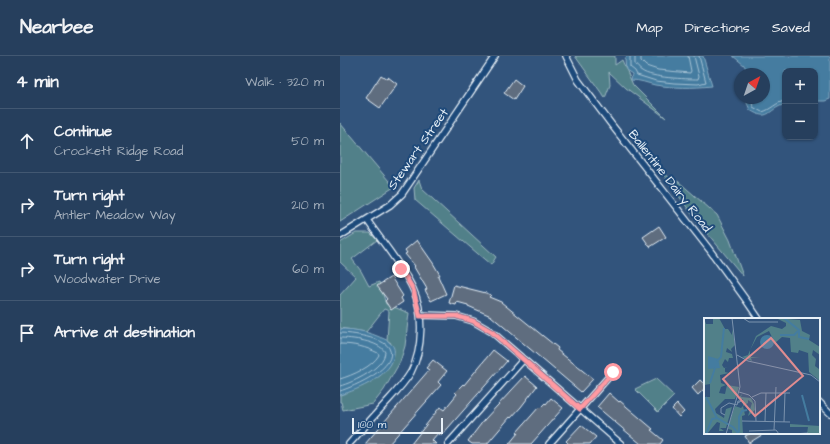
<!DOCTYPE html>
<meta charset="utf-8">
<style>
:root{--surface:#263f5d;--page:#2e4663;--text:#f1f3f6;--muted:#a4afbc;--line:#425872}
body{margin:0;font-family:"Architects Daughter",sans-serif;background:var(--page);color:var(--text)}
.controls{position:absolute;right:12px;top:12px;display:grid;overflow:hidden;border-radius:8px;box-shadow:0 1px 3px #0004}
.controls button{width:36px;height:36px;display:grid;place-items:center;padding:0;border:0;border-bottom:1px solid var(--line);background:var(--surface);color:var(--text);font:20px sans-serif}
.compass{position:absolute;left:394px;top:12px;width:36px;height:36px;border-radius:50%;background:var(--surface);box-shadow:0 1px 3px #0004;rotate:40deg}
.scale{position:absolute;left:12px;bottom:10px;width:91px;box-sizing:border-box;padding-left:4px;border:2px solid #e8f1f8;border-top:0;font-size:11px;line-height:14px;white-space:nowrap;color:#e8f1f8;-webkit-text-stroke:3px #1f4a7a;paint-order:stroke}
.stop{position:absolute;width:12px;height:12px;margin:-9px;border:3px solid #ff9aa2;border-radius:50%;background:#fff}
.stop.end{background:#ff9aa2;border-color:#fff;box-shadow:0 1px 4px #0008}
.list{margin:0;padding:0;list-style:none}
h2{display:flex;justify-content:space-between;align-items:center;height:52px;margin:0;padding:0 16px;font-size:17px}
h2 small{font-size:13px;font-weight:400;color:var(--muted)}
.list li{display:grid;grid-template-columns:26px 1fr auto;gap:12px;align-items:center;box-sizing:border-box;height:64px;padding:0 16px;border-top:1px solid var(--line)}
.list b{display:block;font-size:15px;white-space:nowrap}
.list p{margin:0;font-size:13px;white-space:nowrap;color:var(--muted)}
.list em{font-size:13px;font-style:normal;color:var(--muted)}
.icon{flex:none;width:22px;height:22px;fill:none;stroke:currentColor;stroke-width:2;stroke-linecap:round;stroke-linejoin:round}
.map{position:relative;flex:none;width:490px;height:388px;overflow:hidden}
header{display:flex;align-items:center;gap:24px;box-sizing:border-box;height:56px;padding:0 20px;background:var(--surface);border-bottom:1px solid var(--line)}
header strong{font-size:19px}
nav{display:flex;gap:22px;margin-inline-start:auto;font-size:14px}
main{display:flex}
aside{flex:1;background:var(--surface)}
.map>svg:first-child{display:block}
</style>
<header>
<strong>Nearbee</strong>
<nav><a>Map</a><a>Directions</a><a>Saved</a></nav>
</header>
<main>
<aside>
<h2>4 min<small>Walk · 320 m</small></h2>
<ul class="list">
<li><svg class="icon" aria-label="ahead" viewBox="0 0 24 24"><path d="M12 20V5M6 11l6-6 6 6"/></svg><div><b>Continue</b><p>Crockett Ridge Road</p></div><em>50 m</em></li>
<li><svg class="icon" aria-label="right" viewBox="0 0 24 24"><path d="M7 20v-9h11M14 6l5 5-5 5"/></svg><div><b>Turn right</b><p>Antler Meadow Way</p></div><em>210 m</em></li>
<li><svg class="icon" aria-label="right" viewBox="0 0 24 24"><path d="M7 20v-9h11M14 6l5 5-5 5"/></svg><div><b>Turn right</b><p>Woodwater Drive</p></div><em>60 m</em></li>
<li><svg class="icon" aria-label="arrive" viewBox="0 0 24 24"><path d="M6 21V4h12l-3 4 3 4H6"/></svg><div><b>Arrive at destination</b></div></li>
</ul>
</aside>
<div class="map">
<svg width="490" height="388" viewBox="0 0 490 388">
<rect width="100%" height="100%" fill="#32547c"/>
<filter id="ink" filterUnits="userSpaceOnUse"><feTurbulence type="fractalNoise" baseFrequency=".025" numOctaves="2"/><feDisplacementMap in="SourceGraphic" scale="8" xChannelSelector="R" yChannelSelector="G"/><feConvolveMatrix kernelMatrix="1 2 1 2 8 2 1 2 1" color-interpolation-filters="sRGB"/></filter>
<g filter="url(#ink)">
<path fill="#518089" stroke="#9cb8c0" d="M 235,0 L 275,0 L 275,9 L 282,4 L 293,29 L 326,62 L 286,32 L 269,16 L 270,29 L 265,42 Z
M 0,67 L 54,131 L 0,166 Z
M 320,114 L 330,122 L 339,126 L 377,159 L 390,184 L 403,220 L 357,165 Z
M 79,124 L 82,133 L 156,201 L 151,209 L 75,144 L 74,132 Z
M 16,177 L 30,177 L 37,184 L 12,203 L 21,215 L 29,230 L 39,226 L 46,248 L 69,257 L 65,290 L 60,306 L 44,334 L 33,348 L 3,354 L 1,346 L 0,346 L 0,339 L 28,327 L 38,321 L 51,287 L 47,284 L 49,255 L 44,253 L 26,276 L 0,272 L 0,239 L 16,221 L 0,206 L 0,187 Z
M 316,323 L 334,340 L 318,356 L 295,333 Z"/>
<path fill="#447ca0" stroke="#86abc3" d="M 287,0 L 363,0 L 372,30 C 353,32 334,32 315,29 C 307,27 300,24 291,24 L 292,18 L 286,14 L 285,3 Z
M 393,0 L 490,0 L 490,43 L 485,45 L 475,45 L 475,15 L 445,15 L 445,48 C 427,54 429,66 410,54 L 407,47 L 408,42 L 424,42 L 424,18 L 409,18 L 404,9 Z
M 0,273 C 12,273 25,275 37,280 C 41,282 47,283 50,287 C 54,290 55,294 54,298 C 53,319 18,334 0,339 Z"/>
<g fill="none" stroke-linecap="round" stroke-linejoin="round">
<path stroke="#a6c2d5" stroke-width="1" d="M 290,0 L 290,11 L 295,15 L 297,19 L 316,25 L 334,27 L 358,28 L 366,26 L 359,0
M 295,0 L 295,9 C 298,10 299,14 302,15 C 311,22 346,23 358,23 L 359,20 L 354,0
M 301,0 L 301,5 L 306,10 L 318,14 L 350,17 L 351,15 L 348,0
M 411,42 L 413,51 L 422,56 C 431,54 436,46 445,45
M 0,277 C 11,277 44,282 49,292 C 60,311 13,331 0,335
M 0,282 C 11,282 39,285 45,296 C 44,312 14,326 0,330
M 0,288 C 14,288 26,291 38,297 L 39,299 C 32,311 13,319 0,323"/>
</g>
<path fill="#5f6d7f" stroke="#e8f1f8" d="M 41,19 L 47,23 L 48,21 L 57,28 L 40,52 L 26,42 Z
M 174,23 L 183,30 L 174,44 L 164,37 Z
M 319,170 L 326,181 L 310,191 L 303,181 Z
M 77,184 L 93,207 L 100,219 L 98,220 L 106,238 L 91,245 L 85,234 L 87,233 L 74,211 L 75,210 L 65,198 L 67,197 L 65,194 Z
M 51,221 L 63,240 L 61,242 L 63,246 L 51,254 L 45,245 L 47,243 L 37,230 Z
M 114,229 L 146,237 L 151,239 L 149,241 L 161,246 L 203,280 L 218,292 L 217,294 L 253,323 L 241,336 L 151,260 L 128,250 L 128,249 L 117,246 L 116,249 L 109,247 Z
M 153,294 L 167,305 L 101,380 L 98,377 L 92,384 L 96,388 L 71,388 L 100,351 L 104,354 L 117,338 L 115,336 L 123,328 L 124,329 Z
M 93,304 L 107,315 L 98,326 L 101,329 L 49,388 L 25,388 L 89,314 L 86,312 Z
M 185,320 L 197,330 L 181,351 L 171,362 L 170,361 L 147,388 L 132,388 L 128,385 L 144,364 Z
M 360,324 L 365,329 L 365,332 L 358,339 L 352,332 Z
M 269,337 L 279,346 L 280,345 L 313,373 L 311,374 L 323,384 L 320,388 L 301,388 L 257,351 Z
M 211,342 L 223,352 L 191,388 L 169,388 L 178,377 L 177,376 L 199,351 L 200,352 L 205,347 L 206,348 Z
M 337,348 L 344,356 L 339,361 L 332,353 Z
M 241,369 L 256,381 L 250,388 L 229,388 L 226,385 Z
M 411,377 L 425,377 L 409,387 L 405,380 Z"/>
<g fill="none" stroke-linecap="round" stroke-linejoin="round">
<defs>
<path id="street" d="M 226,0 L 238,24 L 271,68 L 369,193 L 406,244 L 419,263
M 0,180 L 50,149 L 62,138 L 155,0
M 80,259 L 116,260 L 133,265 L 152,276 L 281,388
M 479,346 L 490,357
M 9,388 C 21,375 32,362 44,349 C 53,339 64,328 71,316 C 83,293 84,256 73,233 C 62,209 42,186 27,164
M 108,388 L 183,304
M 209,388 L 273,316"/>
</defs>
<use href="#street" stroke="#e8f1f8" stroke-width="8"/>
<use href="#street" stroke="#1f4a7a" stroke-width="5.5"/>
</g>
</g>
<g fill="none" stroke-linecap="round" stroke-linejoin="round" filter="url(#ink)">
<path stroke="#ff9aa2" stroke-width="5" d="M 61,213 L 73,233 L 80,260 L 116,260 L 133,265 L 152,276 L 240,353 L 273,316"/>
</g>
<g text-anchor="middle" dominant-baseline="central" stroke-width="4" stroke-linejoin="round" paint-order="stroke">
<g font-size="13" fill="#e8f1f8" stroke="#1f4a7a">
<text transform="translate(78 93) rotate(-55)">Stewart Street</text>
<text transform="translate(330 125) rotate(52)">Ballentine Dairy Road</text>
</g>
</g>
<g transform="translate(364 262)">
<rect width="116" height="116" fill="#32547c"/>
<path d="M 0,0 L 2,6 L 9,6 L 9,0 L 15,0 L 21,11 L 24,11 L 28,17 L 28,11 L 29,15 L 31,27 L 27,31 L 28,34 L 23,30 L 22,34 L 28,36 L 29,40 L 25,40 L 24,44 L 21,41 L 18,47 L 20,50 L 24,49 L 21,50 L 21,54 L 25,55 L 16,57 L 17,65 L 22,67 L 17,69 L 15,75 L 21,76 L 23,67 L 35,69 L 31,81 L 21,81 L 11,91 L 12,95 L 20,100 L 22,91 L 28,89 L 22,110 L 16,110 L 20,113 L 15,113 L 16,105 L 13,104 L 3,116 L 0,116 L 0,79 L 6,79 L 6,66 L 0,67 ZM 72,0 L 96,2 L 98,13 L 106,17 L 105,22 L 116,29 L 116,37 L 109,32 L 108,37 L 112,41 L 111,48 L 115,51 L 116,47 L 116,63 L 105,54 L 104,33 L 104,35 L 95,32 L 94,35 L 87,34 L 86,20 L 78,19 L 71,25 L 65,13 L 53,19 L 46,32 L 46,39 L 56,40 L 47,40 L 48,43 L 38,39 L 44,37 L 52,18 L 67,8 L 78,11 L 82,8 L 82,5 ZM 38,76 L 37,79 L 47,80 L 50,86 L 51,92 L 44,98 L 48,85 L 44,82 L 44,85 L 39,88 L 41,97 L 38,98 L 39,116 L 28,116 L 28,112 L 24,111 L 25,106 L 31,88 L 37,90 L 39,88 L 39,81 L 34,81 ZM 86,106 L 116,108 L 116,116 L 103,116 L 104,109 L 86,109 Z" fill="#518089"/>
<path d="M56 24a7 7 0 1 1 14 0a7 7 0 1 1-14 0ZM 4,38 L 14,41 L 16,50 L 4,51 Z" fill="#447ca0"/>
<path fill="none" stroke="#447ca0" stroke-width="2" d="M 80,0 L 95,12 L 95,19 L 105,21M 76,17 L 90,17 L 94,13M 13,43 L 17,39 L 20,10M 6,65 L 11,50M 98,77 L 105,103M 2,79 L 13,100 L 29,109 L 35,116M 35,114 L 35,99 L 38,93 L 43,92M 2,116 L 8,101 L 13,100"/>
<path fill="none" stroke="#7b93ae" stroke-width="1" d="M 39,0 L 45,4 L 74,4M 33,37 L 44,43 L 107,57 L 116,64M 35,74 L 45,77 L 51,83 L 52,103M 48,79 L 57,75 L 86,75M 21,97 L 17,95 L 17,90 L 25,85 L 33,87 L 34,83 L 37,83 L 34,85M 38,103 L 86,104M 61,103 L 62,75M 80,104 L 81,75M 70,112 L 72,69M 45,113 L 72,112 L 75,116M 22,116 L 36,69 L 28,0M 88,116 L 104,115"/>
<path fill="#df8c90" fill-opacity="0.15" stroke="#df8c90" stroke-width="2" d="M 67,20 L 99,58 L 51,98 L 19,61 Z"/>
<rect width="116" height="116" fill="none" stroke="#e8f1f8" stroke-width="2"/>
</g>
</svg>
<div class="controls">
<button>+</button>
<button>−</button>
</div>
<svg class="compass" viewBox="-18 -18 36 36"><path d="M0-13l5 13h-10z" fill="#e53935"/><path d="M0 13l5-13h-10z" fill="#a4afbc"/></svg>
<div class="scale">100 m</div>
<div class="stop" style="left:273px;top:316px"></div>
<div class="stop end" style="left:61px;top:213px"></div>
</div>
</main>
